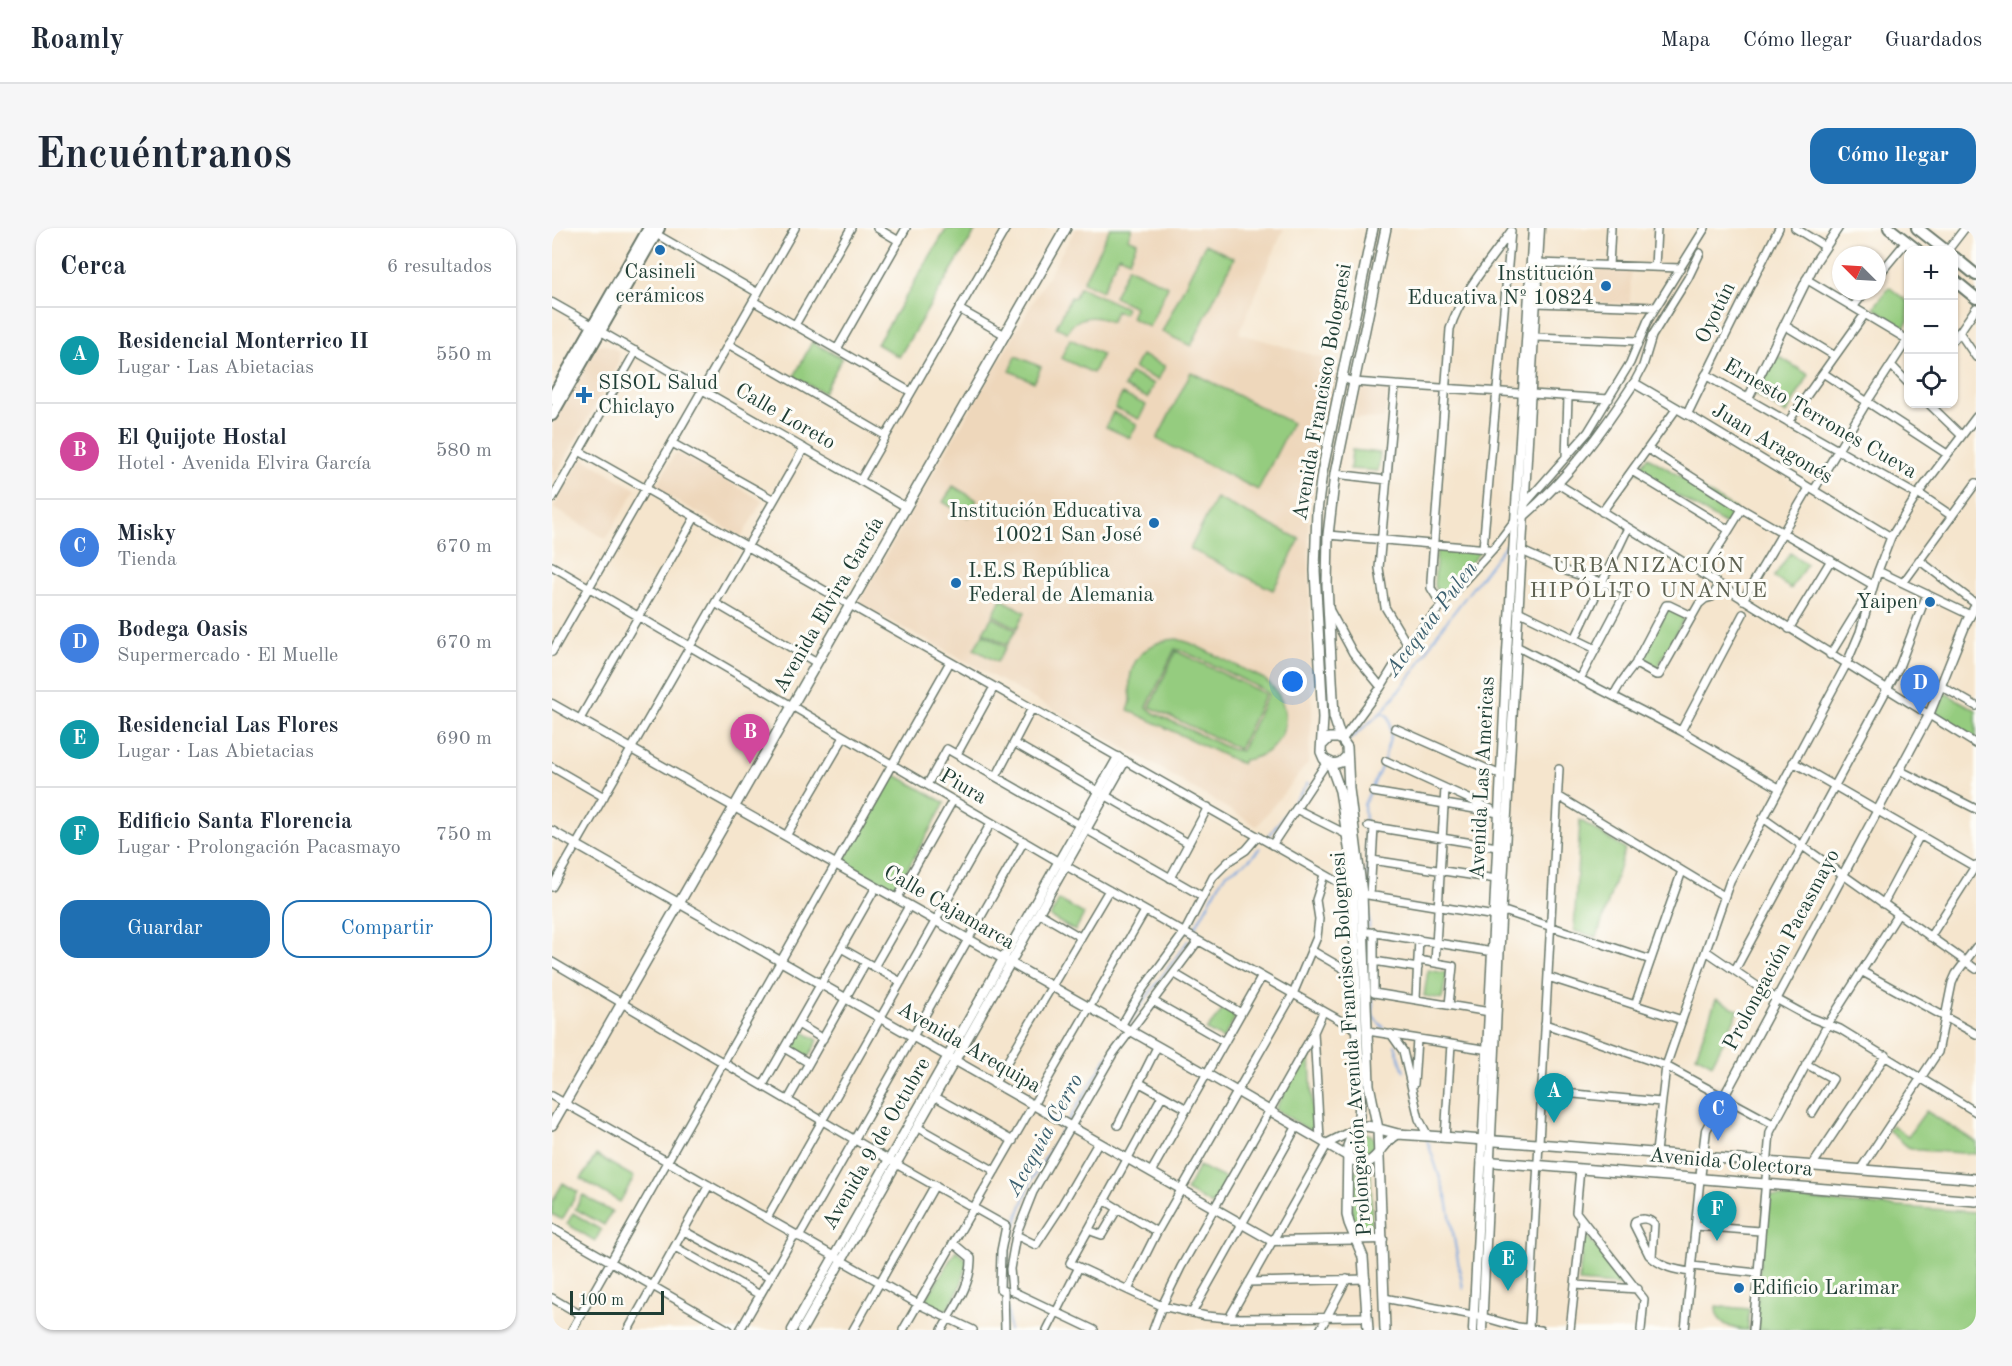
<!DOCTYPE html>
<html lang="es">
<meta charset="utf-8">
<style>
:root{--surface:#fff;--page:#f6f6f7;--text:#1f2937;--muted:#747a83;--line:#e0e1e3;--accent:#1f6fb2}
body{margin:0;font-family:"Old Standard TT",serif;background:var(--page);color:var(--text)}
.controls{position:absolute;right:18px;top:18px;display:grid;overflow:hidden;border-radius:12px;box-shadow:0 2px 4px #0004}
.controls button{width:54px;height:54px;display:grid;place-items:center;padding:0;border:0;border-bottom:2px solid var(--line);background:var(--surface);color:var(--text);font:30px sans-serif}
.compass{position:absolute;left:1280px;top:18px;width:54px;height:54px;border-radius:50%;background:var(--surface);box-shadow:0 2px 4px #0004;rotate:294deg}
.scale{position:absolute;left:18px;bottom:15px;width:94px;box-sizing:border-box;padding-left:6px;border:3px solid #1f3d34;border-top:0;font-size:16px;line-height:21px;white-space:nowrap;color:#1f3d34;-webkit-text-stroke:4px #fdfcf7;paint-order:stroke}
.you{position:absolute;left:741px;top:454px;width:21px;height:21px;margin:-15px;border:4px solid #fff;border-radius:50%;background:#1a73e8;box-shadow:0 0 0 9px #1a73e833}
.badge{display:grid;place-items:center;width:39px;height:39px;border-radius:50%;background:var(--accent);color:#fff;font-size:20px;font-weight:700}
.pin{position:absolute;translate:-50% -50px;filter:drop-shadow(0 2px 3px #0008)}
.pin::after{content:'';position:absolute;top:32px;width:21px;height:18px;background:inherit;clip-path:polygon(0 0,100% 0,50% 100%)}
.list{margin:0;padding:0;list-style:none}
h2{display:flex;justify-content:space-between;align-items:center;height:78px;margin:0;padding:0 24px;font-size:26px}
h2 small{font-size:20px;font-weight:400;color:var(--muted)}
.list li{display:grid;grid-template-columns:39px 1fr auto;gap:18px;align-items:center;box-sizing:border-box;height:96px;padding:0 24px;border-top:2px solid var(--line)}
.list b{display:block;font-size:22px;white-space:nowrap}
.list p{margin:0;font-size:20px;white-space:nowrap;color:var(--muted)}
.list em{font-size:20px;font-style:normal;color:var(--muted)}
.actions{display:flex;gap:12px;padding:18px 24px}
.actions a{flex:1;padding:14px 0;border:2px solid var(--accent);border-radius:18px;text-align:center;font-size:21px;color:var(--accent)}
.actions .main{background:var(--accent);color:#fff}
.icon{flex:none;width:33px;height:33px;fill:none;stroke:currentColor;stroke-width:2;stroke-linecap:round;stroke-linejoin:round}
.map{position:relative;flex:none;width:1424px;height:1102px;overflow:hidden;border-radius:18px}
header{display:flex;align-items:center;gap:36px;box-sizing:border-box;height:84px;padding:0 30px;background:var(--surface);border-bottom:2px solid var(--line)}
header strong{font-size:28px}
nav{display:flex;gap:33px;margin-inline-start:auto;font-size:21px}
.intro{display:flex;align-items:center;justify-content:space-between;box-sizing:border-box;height:144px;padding:0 36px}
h1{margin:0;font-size:42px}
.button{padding:15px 27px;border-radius:18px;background:var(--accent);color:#fff;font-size:21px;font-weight:700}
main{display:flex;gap:36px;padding:0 36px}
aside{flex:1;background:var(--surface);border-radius:18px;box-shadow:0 2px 4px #0004}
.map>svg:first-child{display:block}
</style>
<header>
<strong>Roamly</strong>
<nav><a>Mapa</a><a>Cómo llegar</a><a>Guardados</a></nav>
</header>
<div class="intro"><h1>Encuéntranos</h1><a class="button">Cómo llegar</a></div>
<main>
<aside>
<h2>Cerca<small>6 resultados</small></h2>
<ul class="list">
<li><span class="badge" style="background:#0f9aa8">A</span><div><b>Residencial Monterrico II</b><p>Lugar · Las Abietacias</p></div><em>550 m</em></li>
<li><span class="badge" style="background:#d1479c">B</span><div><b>El Quijote Hostal</b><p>Hotel · Avenida Elvira García</p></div><em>580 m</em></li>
<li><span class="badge" style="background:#3f7fe0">C</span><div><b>Misky</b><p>Tienda</p></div><em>670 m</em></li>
<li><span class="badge" style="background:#3f7fe0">D</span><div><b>Bodega Oasis</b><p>Supermercado · El Muelle</p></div><em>670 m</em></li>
<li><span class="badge" style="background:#0f9aa8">E</span><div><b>Residencial Las Flores</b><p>Lugar · Las Abietacias</p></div><em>690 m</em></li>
<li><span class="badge" style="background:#0f9aa8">F</span><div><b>Edificio Santa Florencia</b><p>Lugar · Prolongación Pacasmayo</p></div><em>750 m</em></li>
</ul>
<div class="actions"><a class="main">Guardar</a><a>Compartir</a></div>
</aside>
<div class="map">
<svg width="1424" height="1102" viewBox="0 0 1424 1102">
<rect width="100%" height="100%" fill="#fdfcf7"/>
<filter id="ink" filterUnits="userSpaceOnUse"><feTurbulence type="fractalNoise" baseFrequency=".0167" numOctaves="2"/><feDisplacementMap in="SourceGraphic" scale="12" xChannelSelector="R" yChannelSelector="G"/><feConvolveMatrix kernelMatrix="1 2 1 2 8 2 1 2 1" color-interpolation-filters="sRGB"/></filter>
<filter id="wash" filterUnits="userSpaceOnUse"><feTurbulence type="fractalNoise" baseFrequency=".008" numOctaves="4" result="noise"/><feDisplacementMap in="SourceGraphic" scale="24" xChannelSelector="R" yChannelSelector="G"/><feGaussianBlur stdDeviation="1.35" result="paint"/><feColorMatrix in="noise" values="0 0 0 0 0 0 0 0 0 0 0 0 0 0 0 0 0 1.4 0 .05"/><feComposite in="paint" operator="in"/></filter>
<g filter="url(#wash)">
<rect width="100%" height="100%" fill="#f5e5cd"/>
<path fill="#eed7bb" d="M 524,0 L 732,0 L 687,105 L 787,135 L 756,286 L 760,485 L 756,535 L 705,598 L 589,529 L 306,375 Z
M 1030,41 L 1079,43 L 1078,76 L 1029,74 Z
M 49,117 L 57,118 L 66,123 L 67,126 L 66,138 L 0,253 L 0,197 L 41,120 Z
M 809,159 L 833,160 L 836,164 L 832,191 L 802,190 Z
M 126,225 L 209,272 L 210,274 L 190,308 L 188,308 L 105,262 L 104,258 L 123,226 Z
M 31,230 L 84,261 L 54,311 L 1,280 Z"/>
<path fill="#95cc7f" stroke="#5a845a" stroke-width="1.5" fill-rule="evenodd" d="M 395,0 L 425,0 L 347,129 L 325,116 Z
M 558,0 L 580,0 L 576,10 L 585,14 L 577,32 L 567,27 L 550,63 L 531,54 Z
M 653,16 L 682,30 L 639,118 L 610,104 Z
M 576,39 L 616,58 L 597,99 L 579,90 L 583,79 L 562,69 Z
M 528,59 L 574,80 L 571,86 L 564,83 L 559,94 C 542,86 525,87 515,104 L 504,99 L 519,69 L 522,70 Z
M 1337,59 L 1356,74 L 1356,93 L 1351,101 L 1322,79 Z
M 518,111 L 550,126 L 541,145 L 509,130 Z
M 260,114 L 290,130 L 271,165 L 242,149 Z
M 589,127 L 613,138 L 606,152 L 582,141 Z
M 464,128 L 489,139 L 482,154 L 458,143 Z
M 1226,128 L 1257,147 L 1234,186 L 1204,167 Z
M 639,144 L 740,195 L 706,262 L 605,211 Z
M 578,145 L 602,156 L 596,170 L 572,159 Z
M 570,166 L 594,177 L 587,191 L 563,180 Z
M 561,184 L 585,196 L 578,210 L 554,199 Z
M 800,222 L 828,225 L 826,243 L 798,241 Z
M 1096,229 L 1183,281 L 1174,297 L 1085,243 Z
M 401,258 L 425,272 L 416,289 L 391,274 Z
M 664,270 L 748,311 L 721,362 L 638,321 Z
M 885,320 L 929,323 L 889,369 L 882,357 Z
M 1238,325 L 1255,336 L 1239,361 L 1222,349 Z
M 449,371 L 473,384 L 465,400 L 441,387 Z
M 1116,380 L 1132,390 L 1104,442 L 1088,433 Z
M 440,389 L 464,402 L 455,417 L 431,404 Z
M 431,406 L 454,419 L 445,434 L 422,421 Z
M 625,411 L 638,415 L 712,451 C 747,478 737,526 692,532 L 690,536 L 576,482 C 582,470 577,467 578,455 C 578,428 600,412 625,411 ZM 623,421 L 631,423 L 708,460 L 716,466 L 689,523 L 678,521 L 602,485 L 595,479 Z
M 624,423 L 713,466 L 687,521 L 598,479 Z
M 1393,465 L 1424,482 L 1424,511 L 1383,486 L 1391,467 Z
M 342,546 L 393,575 L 342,665 L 290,636 Z
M 1028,592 L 1073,621 L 1045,709 L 1022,703 Z
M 507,672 L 532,686 L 523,703 L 498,689 Z
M 876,742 L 895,745 L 890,771 L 872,768 Z
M 1164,771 L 1187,782 L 1160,836 L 1144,827 Z
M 673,779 L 685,786 L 671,811 L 654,802 Z
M 246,801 L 266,812 L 255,832 L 235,820 Z
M 755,823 L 758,824 L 761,902 L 758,903 L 723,881 Z
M 1374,883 L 1424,914 L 1424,926 L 1366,922 L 1356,919 L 1336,902 L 1340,897 L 1356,908 Z
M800 917a12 12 0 1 1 24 0a12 12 0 1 1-24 0Z
M 44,927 L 82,949 L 68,974 L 29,951 Z
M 647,938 L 675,951 L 660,977 L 634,963 Z
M 806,942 L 818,944 L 819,947 L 820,996 L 817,1002 L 811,1005 L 803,1002 L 800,997 L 799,947 L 800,943 Z
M 11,955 L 26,964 L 10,992 L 0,986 L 0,974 Z
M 31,967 L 60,984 L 52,997 L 23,981 Z
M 1213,967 L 1301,976 L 1424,984 L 1424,1102 L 1203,1102 Z
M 21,985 L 49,1002 L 43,1013 L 15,996 Z
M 1035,1008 L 1075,1056 L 1074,1058 L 1027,1054 L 1031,1010 Z
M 404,1022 L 416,1033 L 408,1060 L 394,1083 L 373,1073 Z
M 1164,1078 L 1197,1081 L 1196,1102 C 1181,1102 1163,1096 1164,1078 Z"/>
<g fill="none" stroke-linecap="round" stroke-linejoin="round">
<path stroke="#76a4df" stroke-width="2" d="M 797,512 L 830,484 L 864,441 L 885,406 L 955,315
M 717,608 L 756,555
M 816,649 L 812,577 L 831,535 L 839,507 L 837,489 L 830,484
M 817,674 L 817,700
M 639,707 L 669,653 L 674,646 L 697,632 L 708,620
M 818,708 L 819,750
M 820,765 L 821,789 L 832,800
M 576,797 L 586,781 L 636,713
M 564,816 L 572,806
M 843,817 L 852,843
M 875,912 L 895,971 L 911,1061
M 454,1063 L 454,1038 L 458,1016 L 467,985 L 480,951 L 558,825
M 456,1081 L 457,1102"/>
</g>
</g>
<g filter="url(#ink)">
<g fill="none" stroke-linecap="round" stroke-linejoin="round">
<defs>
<path id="minor" d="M 325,0 L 347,13
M 1243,0 L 1272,18
M 104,6 L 206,65
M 1396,22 L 1413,0
M 986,35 L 1128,40
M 1057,38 L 1059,0
M 1103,39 L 1105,0
M 1402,43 L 1407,34
M 1325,49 L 1354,14
M 1254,51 L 1356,112
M 201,73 L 359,164
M 984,75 L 1104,79
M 1301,79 L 1314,63
M 407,81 L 453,107
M 243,97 L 299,0
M 1232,97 L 1283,128
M 48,103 L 354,279
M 1407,104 L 1424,129
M 983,109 L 1087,113
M 1402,112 L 1424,80
M 176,116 L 334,208
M 285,121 L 354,0
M 1339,137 L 1356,155
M 1271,145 L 1395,226
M 1154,147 L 1227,0
M 790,150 L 802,154 L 843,157 L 1057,171
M 1082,155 L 1091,138 L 1100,108 L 1136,50 L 1148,25
M 843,157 L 827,340 L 833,379 L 855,416
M 1196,171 L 1365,267
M 1377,176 L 1409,207
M 1135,186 L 1339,309
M 1236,194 L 1313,86
M 120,215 L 222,272
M 1096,221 L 1190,281 L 1321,357 L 1278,427
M 27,223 L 802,663
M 1014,229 L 1016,169
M 1080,243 L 1177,302
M 783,246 L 835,252
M 308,253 L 454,0
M 1006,256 L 1424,516
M 1262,262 L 1315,174 L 1356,111
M 1366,265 L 1400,288
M 0,271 L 84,123
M 972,277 L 1036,204 L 1078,135 L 1096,92 L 1153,0
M 1050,284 L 1125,180
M 776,307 L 936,321
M 931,320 L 959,3
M 970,323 L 1014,343 L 1075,362 L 1028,451
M 1367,332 L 1424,376
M 0,338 L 507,634 L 807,803
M 1326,343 L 1418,387
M 1150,346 L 1190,281
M 1351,355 L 1424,255
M 1191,372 L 1257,260
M 163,375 L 265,435
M 890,378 L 879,360 L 879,352 L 898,101 C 909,65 938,33 959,3
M 777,381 L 801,425 L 829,459
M 966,383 L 1044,421
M 1140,388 L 1117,377 L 1114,377 L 1084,434 L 1084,436 L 1104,447 L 1107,447 L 1147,376 L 1153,371 L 1160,369 L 1167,357
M 1237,401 L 1279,332
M 1023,411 L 1076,300
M 964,418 L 1129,503 L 1227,560
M 0,424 L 243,0
M 1389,458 L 1424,478
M 1063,465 C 1069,453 1076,445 1084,435
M 28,491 L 143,289
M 843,500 L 951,548
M 1129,503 L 1191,386
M 790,512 L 829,459 L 855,416 L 941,321 L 963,292
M 462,515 L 636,615
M 405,526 L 442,459
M 834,533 L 939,581
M 1241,534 L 1423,639
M 0,539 L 52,569
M 1347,542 L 1424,581
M 444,549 L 480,480
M 375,557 L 395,521 L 528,597
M 821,564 L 947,585
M 1006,568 L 1172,668
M 744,581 L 796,607
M 1211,590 L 1424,741
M 816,598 L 945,619
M 535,602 L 650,668
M 234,608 L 292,509
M 720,617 L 775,534
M 820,632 L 944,651
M 618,650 L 656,579
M 0,659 L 252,220
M 810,666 L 937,687 L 955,684 L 1099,732
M 818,667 L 822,599
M 345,671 L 401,572
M 1331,676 L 1368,607
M 487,685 L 528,709
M 817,704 L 941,724
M 822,704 L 822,765 L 938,784
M 1378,709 L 1424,637
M 289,720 L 349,754
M 759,722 L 804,748
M 1154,723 L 1224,771 L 1255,788 L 1288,801 L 1424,884
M 866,732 L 901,738 L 897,777
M 822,733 L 866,740
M 0,734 L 344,936 L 454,998 L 449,1023 L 448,1061 L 452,1063 L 453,1102
M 883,735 L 893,560
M 322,739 L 357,678
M 1183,742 L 1347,439 L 1375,366
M 1309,743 L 1424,806
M 623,746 L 689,785
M 996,749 L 1130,792
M 864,771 L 867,711
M 601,773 L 673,814
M 1083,777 L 1130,643
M 246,796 L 271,811
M 993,796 L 1114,838 L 1221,896
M 569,798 L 590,762 L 632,705 L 661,649 L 677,633 L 694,622 L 706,608
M 816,803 L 937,822
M 762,804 L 768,911
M 839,806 L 851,823 L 867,891 L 876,908
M 232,820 L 257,835
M 1254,836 L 1281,851 L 1260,885
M 588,855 L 635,881
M 442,856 L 557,662
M 862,856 L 865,811
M 211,857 L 324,659
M 990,863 L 1109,874
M 0,868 L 366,1076 L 421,1102
M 382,868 L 461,913
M 610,868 L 518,1035 L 610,1078 L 654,1088 L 677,1090 L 815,1089
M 236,872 L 314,734
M 566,897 L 605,819
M 365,899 L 443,943
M 893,910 L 899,816
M 1104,924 L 1114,838 L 1178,653 L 1294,437 L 1308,404 L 1326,343 L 1339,309 L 1365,267 L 1424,189
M 1259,939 L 1334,827
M 1028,941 L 1024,984 L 1092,1071 L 1089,1102
M 1308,942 L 1386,824 L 1400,755 L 1404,746 L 1424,719
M 599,944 L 709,750
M 552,972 L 605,1004
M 215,990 L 439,595
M 1144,998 L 1208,1003
M 0,1000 L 177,1102
M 536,1002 L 550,1007 L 566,980
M 132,1003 L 218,1050
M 464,1007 L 484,1017 L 507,982 L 546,915
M 247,1009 L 472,613
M 123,1019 L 208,1067
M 1100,1030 L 1102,996 C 1097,990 1089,990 1083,993 L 1082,997 L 1097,1027 C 1109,1039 1123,1042 1139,1044
M 1140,1038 L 1205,1045
M 697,1054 L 814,1051
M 1023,1057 L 1086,1061
M 576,1062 L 605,1004 L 741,766 L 765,709 L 767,691 L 764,672 L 772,647
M 0,1070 L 29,1087
M 832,1070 L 931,1089 L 966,1099 L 988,1102
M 640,1085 L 745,898
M 677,1090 L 776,915
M 977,1101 L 1007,541
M 20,1102 L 398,434
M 76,1102 L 157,957
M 188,1102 L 243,1006
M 301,1102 L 383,957
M 351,1102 L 593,683
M 390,1102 C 402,1080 420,1056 419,1030 L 401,1015
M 495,1102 L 527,1039
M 542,1102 L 460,1063 L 458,1041 L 464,1007 L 481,964 L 561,826 L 646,713
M 601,1102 L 610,1078 L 629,1039 L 762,804 L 771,784
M 768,1102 L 795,1051
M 1018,1102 L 1030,992
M 1133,1102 L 1148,951
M 1201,1102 L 1218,904 L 1276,796 L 1346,686"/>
<path id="tertiary" d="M 0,75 L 44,100
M 971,289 C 1016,250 1050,204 1082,155 L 1135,186 L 1154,147 L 1196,171 L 1264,33 L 1286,0
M 0,476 L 655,846 L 795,928
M 0,603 L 720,1013 L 831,1011
M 776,915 L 802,902
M 1148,951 L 1154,902 L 1377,487 L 1415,393 L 1424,377
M 240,1102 L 566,529
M 250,1102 L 573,533
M 921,1102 L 955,424 L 981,0
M 930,1102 L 949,692 L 988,0"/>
<path id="secondary" d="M 789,511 L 782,489 L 775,357 L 776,307 L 783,246 L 834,0
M 771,516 L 777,510 L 786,510 L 790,512 L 795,519 L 797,561 L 810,666 L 817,857 L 826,901 L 833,1102
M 795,528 L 789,534 L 782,536 L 772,531 L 769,524 L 771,490 L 763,343 L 765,283 L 770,245 L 821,0
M 778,535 L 788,563 L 800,638 L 808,875 L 807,888 L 796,918 L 795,987 L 797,995 L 811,1029 L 816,1102
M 0,897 L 514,0
M 802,902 L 814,898 L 820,899 L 846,906 C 1039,919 1231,936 1424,951
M 795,928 C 824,949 825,916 846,906
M 930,933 L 1424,973"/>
<path id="primary" d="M 1337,0 L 1365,22
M 1365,0 L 1393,22
M 1402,29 L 1424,47
M 1402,52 L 1424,70
M 0,170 L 97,0
M 0,187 L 107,0"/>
</defs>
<use href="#minor" stroke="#6a786a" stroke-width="10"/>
<use href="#tertiary" stroke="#6a786a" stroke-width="11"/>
<use href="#secondary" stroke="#6a786a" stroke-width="12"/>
<use href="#primary" stroke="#6a786a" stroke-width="14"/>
<use href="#minor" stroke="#fff" stroke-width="7"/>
<use href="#tertiary" stroke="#fff" stroke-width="8"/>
<use href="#secondary" stroke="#fff" stroke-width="9"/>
<use href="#primary" stroke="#fff" stroke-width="10"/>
</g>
</g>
<g fill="#1f6fb2" stroke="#fdfcf7" stroke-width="2">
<circle cx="108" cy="22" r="6"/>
<circle cx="1054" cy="58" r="6"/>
<path d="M29 158h6v6h6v6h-6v6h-6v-6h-6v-6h6z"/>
<circle cx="602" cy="295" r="6"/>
<circle cx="404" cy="355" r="6"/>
<circle cx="1378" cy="374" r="6"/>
<circle cx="1187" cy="1060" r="6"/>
</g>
<g text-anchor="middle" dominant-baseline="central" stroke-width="6" stroke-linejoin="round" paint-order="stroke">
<g font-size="21" fill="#1f3d34" stroke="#fdfcf7" text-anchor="end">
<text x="108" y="44" text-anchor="middle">Casineli<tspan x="108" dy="24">cerámicos</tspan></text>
<text x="1042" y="46">Institución<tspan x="1042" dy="24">Educativa Nº 10824</tspan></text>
<text x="46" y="155" text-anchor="start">SISOL Salud<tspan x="46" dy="24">Chiclayo</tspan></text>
<text x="590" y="283">Institución Educativa<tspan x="590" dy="24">10021 San José</tspan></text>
<text x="416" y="343" text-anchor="start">I.E.S República<tspan x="416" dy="24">Federal de Alemania</tspan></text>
<text x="1366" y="374">Yaipen</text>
<text x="1199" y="1060" text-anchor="start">Edificio Larimar</text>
</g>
<g font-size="21" fill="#1f3d34" stroke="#fdfcf7">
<text transform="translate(1164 85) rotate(-64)">Oyotún</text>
<text transform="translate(771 164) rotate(-80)">Avenida Francisco Bolognesi</text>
<text transform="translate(233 189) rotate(30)">Calle Loreto</text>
<text transform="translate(1268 191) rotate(30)">Ernesto Terrones Cueva</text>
<text transform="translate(1220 216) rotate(31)">Juan Aragonés</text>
<text transform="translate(277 377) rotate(-60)">Avenida Elvira García</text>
<text transform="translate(931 550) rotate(-87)">Avenida Las Americas</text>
<text transform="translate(411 559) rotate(30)">Piura</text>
<text transform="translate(397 680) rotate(30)">Calle Cajamarca</text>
<text transform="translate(1230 722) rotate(-62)">Prolongación Pacasmayo</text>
<text transform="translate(800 816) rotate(-94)">Prolongación Avenida Francisco Bolognesi</text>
<text transform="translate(417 820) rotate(30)">Avenida Arequipa</text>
<text transform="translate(325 916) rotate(-60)">Avenida 9 de Octubre</text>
<text transform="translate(1179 935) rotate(5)">Avenida Colectora</text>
</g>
<g font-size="22" letter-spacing="1.5" fill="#5c6050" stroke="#fdfcf7">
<text x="1097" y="338">URBANIZACIÓN<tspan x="1097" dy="25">HIPÓLITO UNANUE</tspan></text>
</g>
<g font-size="22" font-style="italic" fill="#3d6170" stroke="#fdfcf7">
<text transform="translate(880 391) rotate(-53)">Acequia Pulen</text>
<text transform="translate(493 907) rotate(-61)">Acequia Cerro</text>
</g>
</g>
</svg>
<div class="controls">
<button>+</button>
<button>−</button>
<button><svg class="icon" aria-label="locate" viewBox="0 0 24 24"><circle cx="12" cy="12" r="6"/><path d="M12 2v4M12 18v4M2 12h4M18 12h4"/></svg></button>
</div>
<svg class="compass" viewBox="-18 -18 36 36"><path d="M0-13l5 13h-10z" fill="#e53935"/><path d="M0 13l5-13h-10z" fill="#747a83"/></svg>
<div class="scale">100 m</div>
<div class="you"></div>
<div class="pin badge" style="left:1002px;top:895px;background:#0f9aa8">A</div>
<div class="pin badge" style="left:198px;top:536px;background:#d1479c">B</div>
<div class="pin badge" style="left:1166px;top:913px;background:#3f7fe0">C</div>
<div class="pin badge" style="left:1368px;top:487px;background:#3f7fe0">D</div>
<div class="pin badge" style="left:956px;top:1063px;background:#0f9aa8">E</div>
<div class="pin badge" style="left:1165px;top:1013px;background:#0f9aa8">F</div>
</div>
</main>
